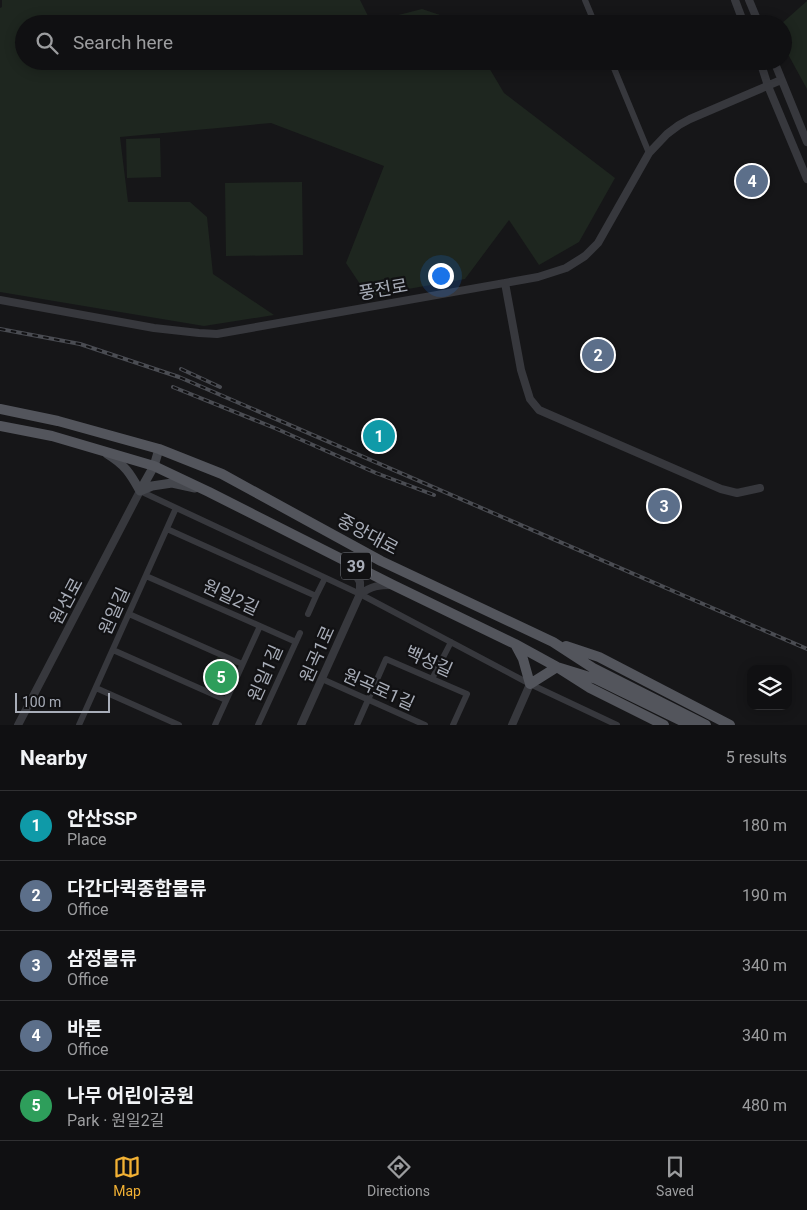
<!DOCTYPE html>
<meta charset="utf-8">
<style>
:root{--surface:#101012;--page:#1e1e20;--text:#f1f3f6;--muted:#9c9d9f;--line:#303032;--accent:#f2b134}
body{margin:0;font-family:Roboto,"Noto Sans KR",sans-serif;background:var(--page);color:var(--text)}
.controls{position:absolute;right:15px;bottom:15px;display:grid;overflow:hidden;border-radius:10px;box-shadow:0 2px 12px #0003}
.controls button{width:45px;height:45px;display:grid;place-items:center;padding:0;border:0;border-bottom:1px solid var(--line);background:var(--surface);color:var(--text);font:25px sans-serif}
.scale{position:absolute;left:15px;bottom:12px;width:95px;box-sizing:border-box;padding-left:5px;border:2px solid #a8adb8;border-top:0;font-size:14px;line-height:18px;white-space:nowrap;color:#a8adb8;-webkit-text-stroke:4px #111113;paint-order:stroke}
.you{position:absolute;left:440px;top:275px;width:18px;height:18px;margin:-12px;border:4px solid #fff;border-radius:50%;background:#1a73e8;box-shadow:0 0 0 8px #1a73e833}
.badge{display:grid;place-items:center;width:32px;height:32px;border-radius:50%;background:var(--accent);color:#fff;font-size:16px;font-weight:700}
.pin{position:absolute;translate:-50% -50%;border:2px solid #fff;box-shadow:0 1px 5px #0006}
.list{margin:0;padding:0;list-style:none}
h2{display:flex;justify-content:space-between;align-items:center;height:65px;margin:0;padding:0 20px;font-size:21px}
h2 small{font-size:16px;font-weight:400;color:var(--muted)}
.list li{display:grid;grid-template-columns:32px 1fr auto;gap:15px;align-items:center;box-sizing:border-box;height:70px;padding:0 20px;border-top:1px solid var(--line)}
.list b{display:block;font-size:19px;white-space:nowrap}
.list p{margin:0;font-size:16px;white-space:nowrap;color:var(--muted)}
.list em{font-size:16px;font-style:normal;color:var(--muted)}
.icon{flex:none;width:28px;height:28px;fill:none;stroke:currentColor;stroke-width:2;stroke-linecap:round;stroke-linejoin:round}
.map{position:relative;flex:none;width:807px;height:725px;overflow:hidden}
.search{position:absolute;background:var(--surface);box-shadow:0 2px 12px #0003;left:15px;right:15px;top:15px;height:55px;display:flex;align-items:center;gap:12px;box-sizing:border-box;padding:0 18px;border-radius:28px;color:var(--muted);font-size:19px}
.sheet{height:415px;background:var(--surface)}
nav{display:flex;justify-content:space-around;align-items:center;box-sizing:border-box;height:70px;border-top:1px solid var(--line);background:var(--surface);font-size:14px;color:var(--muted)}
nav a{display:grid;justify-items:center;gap:2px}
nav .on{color:var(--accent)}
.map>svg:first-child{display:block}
</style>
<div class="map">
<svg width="807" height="725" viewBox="0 0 807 725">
<rect width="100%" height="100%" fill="#161618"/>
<path fill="#1e261f" d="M 2,0 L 360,0 L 371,22 L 422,9 L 443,16 L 417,24 L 24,24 L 24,61 L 485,61 L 504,93 L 615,178 L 579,242 L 539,265 L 509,220 L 465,279 L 368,296 L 346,263 L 384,166 L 271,123 L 120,137 L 128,202 L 190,202 L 207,217 L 213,274 L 274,315 L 204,326 L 0,292 L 0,8 L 2,7 Z
M 807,1 L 807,89 L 783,45 L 783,24 L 781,24 Z
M 160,138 L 161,177 L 127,178 L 126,139 Z
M 302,182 L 303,255 L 226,256 L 225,183 Z
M 218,656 L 236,664 L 237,667 L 226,692 L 223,693 L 206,686 Z"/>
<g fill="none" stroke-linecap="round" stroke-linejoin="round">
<path stroke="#37383d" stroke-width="6" d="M 585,0 L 595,24
M 611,61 L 649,153
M 140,491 L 360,594 L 530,684 L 617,725
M 167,529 L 316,596 L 308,614
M 146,576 L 260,626 L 215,725
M 316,596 L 325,578
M 129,614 L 242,664
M 260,626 L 296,642
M 113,650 L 226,700
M 322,679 L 425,725
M 432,679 L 451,642
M 96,688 L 179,725
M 79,725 L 176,508
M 258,725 L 300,633
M 357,725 L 386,659 L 467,694 L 453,725"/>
<path stroke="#37383d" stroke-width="8" d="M 735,0 L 744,24
M 749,0 L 759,24
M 760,61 L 768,86 L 807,179
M 774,61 L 807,142
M 505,283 L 521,370 L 530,399 L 539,410 L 721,489 L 737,493 L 760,488
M 0,300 L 154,328 L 199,333 L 217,334 L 538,277 L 566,268 L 585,256 L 598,243 L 649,153 L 667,134 L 679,125 L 690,119 L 781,80
M 360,594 C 372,586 378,585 393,585
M 18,725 L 140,491
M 301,725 L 360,594 L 360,582 L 349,563
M 512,725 L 530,684"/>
<path stroke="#45474d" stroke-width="9" d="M 107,454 C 125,465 130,473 140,491
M 140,491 L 152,486 L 172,483 L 195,488
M 140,491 L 154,466 L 159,449"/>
<path stroke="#53555c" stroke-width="10" d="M 0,409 L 58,421 L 159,449 L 222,474 L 381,561 L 553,642 L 593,668 L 706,725
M 0,426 L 52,436 L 154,466 L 209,492 L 393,585 L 515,644 L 557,667 L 590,688 L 664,725
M 515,644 L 523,659 L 530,684 L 557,667 L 596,679 L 690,725
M 566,646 L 599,657 L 730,725"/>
<defs>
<path id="rail" d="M 0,329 L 80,344 L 179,377 L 807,649
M 181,369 L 220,387
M 173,387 L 277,429 L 376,473 L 434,495"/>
</defs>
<use href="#rail" stroke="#4a4c52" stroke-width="4"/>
<use href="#rail" stroke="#111113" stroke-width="2" stroke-dasharray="5.5" stroke-linecap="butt"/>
</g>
<g text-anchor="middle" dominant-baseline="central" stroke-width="4.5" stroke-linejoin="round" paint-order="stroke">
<rect fill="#111113" stroke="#7b7e86" stroke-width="1" x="341" y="552.5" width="30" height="27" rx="4"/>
<g font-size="16" font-weight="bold" fill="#a8adb8">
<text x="356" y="566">39</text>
</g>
<g font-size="18" fill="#a8adb8" stroke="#111113">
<text transform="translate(383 289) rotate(-10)">풍전로</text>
<text transform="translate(368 534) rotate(28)">중앙대로</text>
<text transform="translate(231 597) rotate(25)">원일2길</text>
<text transform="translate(66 601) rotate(-62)">원선로</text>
<text transform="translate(114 611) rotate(-66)">원일길</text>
<text transform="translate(317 654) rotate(-66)">원곡1로</text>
<text transform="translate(429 661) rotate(24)">백성길</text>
<text transform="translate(265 673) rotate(-66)">원일1길</text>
<text transform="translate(379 689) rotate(24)">원곡로1길</text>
</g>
</g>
</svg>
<div class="controls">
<button><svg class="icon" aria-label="layers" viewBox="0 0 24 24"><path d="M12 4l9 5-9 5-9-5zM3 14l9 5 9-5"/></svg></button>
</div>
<div class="scale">100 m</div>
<div class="you"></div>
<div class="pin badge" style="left:379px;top:436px;background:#0f9aa8">1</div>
<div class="pin badge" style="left:598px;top:355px;background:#5c6f8a">2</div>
<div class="pin badge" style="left:664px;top:506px;background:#5c6f8a">3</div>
<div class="pin badge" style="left:752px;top:181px;background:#5c6f8a">4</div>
<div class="pin badge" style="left:221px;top:677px;background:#2e9e5b">5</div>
<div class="search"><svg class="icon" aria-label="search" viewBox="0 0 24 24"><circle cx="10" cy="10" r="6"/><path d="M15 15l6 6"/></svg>Search here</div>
</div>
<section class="sheet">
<h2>Nearby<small>5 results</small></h2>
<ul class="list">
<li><span class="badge" style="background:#0f9aa8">1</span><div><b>안산SSP</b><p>Place</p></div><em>180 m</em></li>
<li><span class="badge" style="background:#5c6f8a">2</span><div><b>다간다퀵종합물류</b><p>Office</p></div><em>190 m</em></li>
<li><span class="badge" style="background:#5c6f8a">3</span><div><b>삼정물류</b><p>Office</p></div><em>340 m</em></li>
<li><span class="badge" style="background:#5c6f8a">4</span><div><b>바론</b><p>Office</p></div><em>340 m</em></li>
<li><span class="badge" style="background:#2e9e5b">5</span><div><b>나무 어린이공원</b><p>Park · 원일2길</p></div><em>480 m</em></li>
</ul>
</section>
<nav>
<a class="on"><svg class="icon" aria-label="map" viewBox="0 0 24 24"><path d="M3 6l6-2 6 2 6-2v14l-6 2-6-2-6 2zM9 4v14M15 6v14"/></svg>Map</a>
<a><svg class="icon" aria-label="directions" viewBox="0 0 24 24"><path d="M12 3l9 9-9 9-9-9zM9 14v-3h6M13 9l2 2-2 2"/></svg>Directions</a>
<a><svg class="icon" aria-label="saved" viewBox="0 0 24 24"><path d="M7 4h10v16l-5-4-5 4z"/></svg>Saved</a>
</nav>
